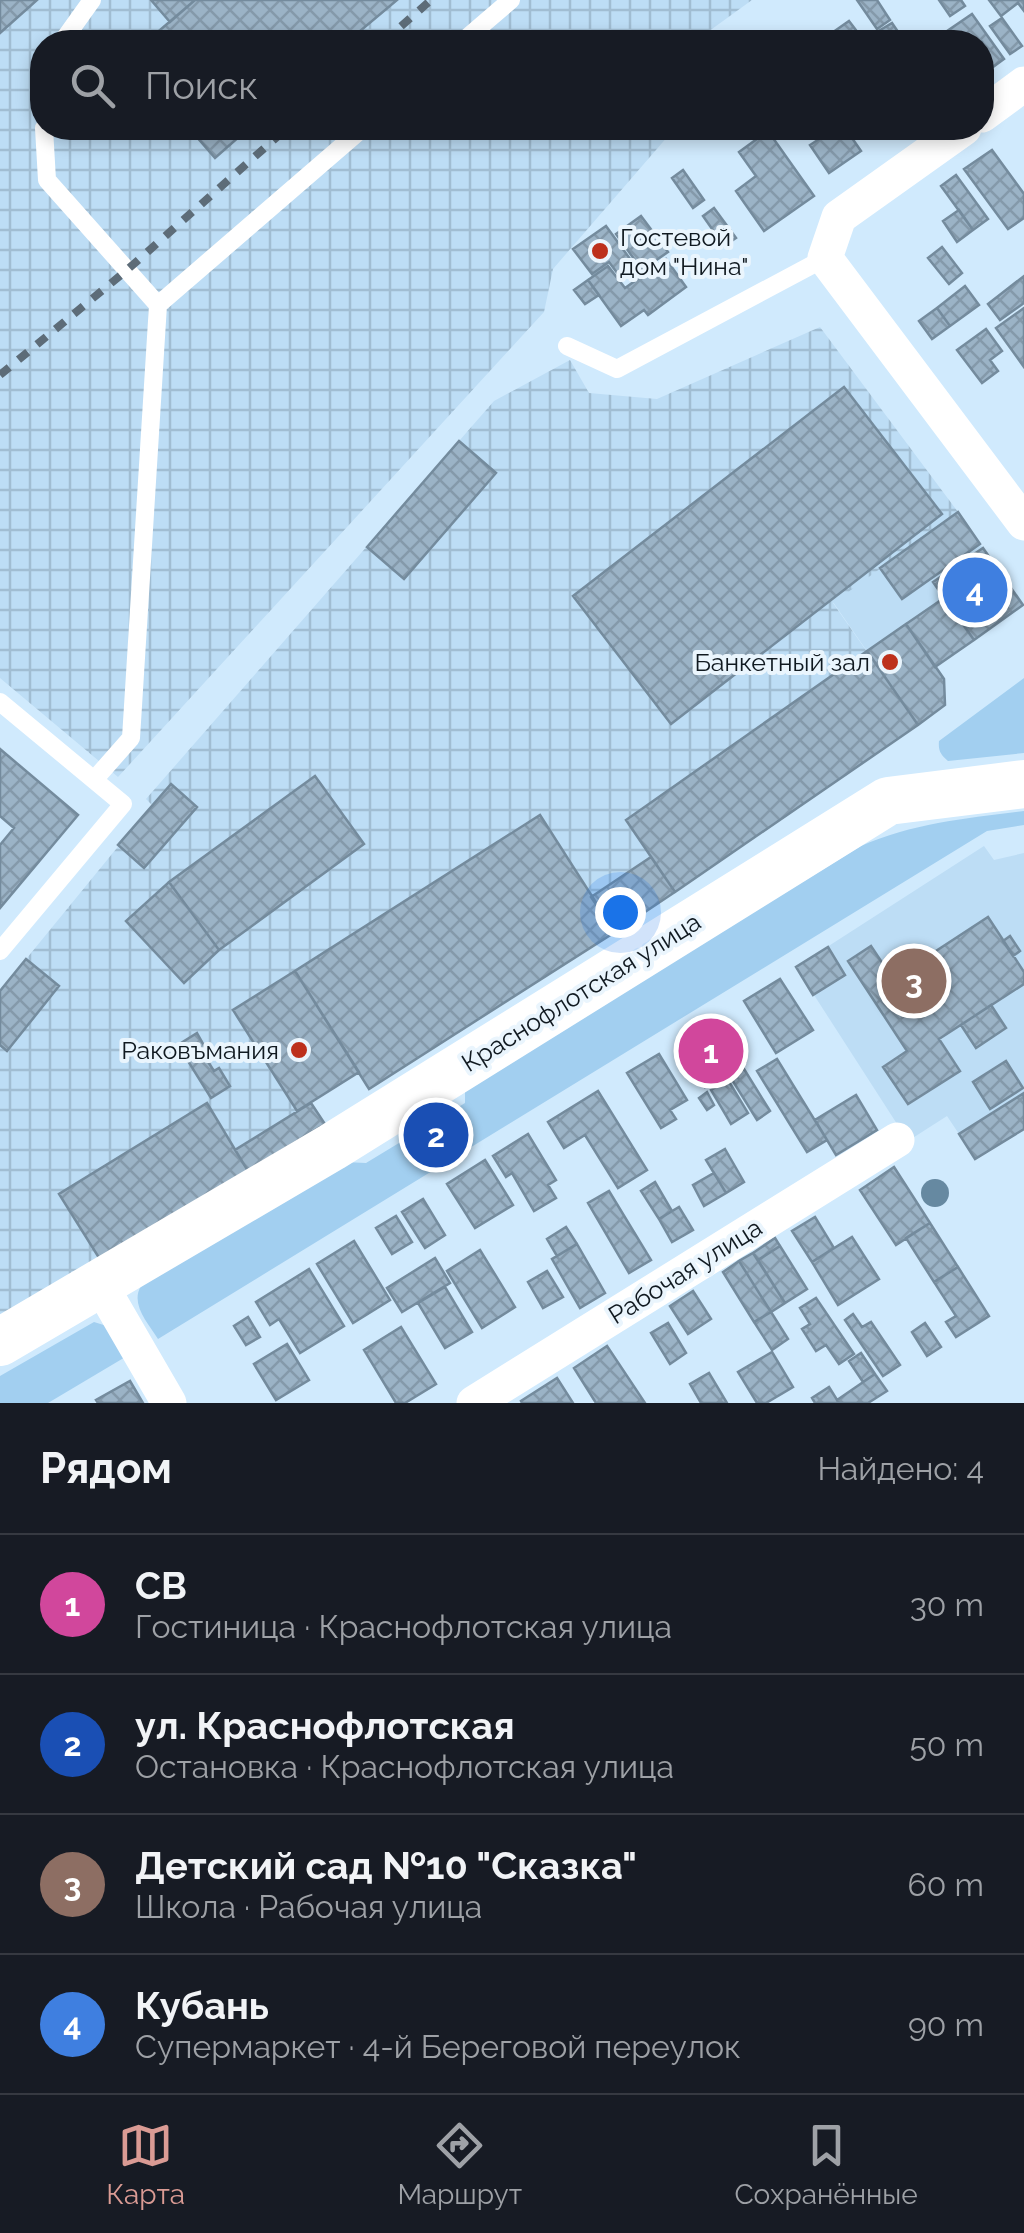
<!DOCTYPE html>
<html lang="ru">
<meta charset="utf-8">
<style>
:root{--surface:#171b24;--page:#20242c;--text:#f1f3f6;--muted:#9ea1a6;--line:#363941;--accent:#da9b94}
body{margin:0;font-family:Raleway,sans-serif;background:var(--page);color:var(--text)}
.you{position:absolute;left:620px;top:912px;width:35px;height:35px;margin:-25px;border:8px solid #fff;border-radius:50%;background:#1a73e8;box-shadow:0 0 0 15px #1a73e833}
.badge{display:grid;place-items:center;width:65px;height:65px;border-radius:50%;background:var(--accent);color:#fff;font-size:32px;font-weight:700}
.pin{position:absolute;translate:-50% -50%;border:5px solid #fff;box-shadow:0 2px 10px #0006}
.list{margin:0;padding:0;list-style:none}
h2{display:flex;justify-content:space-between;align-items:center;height:130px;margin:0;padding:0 40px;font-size:42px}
h2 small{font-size:32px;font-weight:400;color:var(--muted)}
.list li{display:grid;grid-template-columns:65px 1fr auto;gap:30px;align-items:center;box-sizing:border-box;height:140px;padding:0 40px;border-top:2px solid var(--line)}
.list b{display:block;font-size:38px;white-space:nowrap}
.list p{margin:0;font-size:32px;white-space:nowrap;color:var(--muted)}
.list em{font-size:32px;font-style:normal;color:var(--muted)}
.icon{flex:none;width:55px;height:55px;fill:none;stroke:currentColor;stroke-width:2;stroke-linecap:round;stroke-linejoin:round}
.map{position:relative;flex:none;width:1024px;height:1403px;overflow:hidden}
.search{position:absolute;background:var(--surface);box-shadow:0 5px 15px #0003;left:30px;right:30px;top:30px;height:110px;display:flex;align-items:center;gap:25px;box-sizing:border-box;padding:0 35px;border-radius:40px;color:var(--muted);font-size:38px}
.sheet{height:690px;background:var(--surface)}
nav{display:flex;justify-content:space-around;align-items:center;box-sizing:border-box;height:140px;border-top:2px solid var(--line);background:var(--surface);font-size:28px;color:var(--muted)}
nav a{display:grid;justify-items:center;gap:5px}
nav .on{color:var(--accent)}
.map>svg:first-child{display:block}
</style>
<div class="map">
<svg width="1024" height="1403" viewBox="0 0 1024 1403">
<defs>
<pattern id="industrial-grid" width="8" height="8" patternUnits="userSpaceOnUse" patternTransform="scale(2.5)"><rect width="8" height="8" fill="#bdddf5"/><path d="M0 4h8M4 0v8" fill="none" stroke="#a1bdd2"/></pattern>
<pattern id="building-cross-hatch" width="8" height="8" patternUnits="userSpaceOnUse" patternTransform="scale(2.5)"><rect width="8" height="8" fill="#9bb3c6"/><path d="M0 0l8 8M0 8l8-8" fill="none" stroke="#8499aa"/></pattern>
</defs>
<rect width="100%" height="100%" fill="#d0eafd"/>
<path fill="#bdddf5" d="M 958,512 L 1022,605 L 936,666 L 944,679 L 945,705 L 918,725 L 833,602 Z
M 984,846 L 994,860 L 1024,853 L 1024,1093 L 959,1134 L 947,1116 L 908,1141 L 796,967 Z"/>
<path fill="url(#industrial-grid)" d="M 0,0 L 752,0 L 694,42 L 42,42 L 42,128 L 675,128 L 553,269 L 544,312 L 118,777 L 0,678 Z
M 820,327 L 958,512 L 833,603 L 918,725 L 675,892 L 369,1089 L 358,1073 L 236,1149 L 248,1171 L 0,1322 L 0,991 L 152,805 L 146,799 L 494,401 L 570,360 L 589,393 L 657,399 Z"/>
<path fill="#a2cff0" d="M 1024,678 L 1024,753 L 948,761 C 941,755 938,751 939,741 Z
M 1024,811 L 1024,825 L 987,831 L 158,1339 C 148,1323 130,1304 141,1286 L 344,1162 L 366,1163 L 465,1103 L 465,1089 L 861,846 C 913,823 968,818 1024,811 Z
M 94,1322 L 110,1327 L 127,1356 L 48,1403 L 0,1403 L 0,1376 Z"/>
<path fill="url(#building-cross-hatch)" stroke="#748b9d" stroke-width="2.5" d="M 0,0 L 37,0 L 0,33 Z
M 151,0 L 195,0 L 170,22 Z
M 195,0 L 397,0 L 347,42 L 146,42 Z
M 857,0 L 877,0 L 890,20 L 877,29 Z
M 939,0 L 961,0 L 965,6 L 950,16 Z
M 989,0 L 1024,0 L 1024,11 L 1018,3 L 1001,16 Z
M 972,14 L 1004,59 L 982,75 L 982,42 L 931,42 Z
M 1002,18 L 1022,46 L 1010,54 L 990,26 Z
M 849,21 L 865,42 L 819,42 Z
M 892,23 L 905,42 L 885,42 L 877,32 Z
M 189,128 L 249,128 L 215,158 Z
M 836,128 L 845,128 L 861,151 L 829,173 L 810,145 Z
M 871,128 L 891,128 L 878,137 Z
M 768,131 L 814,196 L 764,231 L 736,191 L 756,176 L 739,152 Z
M 992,150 L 1024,194 L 1024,218 L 1008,229 L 964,169 Z
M 683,170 L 704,200 L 693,208 L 672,178 Z
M 956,175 L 988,219 L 973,230 L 941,186 Z
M 714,208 L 736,238 L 724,246 L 703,216 Z
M 959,210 L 973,230 L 957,242 L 943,221 Z
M 641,216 L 668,252 L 642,270 L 616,234 Z
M 606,226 L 633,263 L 618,274 L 609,262 L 592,274 L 573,249 Z
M 942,247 L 962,273 L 949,284 L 928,258 Z
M 666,259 L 686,287 L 648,315 L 644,310 L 621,326 L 588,280 L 608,266 L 625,288 Z
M 1024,276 L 1024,303 L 1000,320 L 988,304 Z
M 588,280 L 599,295 L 585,304 L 574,290 Z
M 965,286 L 979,305 L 950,326 L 937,308 Z
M 937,308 L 950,326 L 932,339 L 919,321 Z
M 1024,308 L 1024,367 L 996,328 Z
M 986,329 L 1002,351 L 990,360 L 998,371 L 982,383 L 957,350 Z
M 844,387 L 942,514 L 671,724 L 573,596 Z
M 459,441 L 496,473 L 404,579 L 367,547 Z
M 958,512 L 980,544 L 902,599 L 880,568 Z
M 983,548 L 1023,605 L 974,640 L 933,582 Z
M 944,598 L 974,640 L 935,667 L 906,624 Z
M 906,624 L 944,679 L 945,705 L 918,725 L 867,651 Z
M 867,651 L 918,725 L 675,892 L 626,820 Z
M 0,749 L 78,815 L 0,908 L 0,845 L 14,828 L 0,816 Z
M 315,776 L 364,844 L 219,950 L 169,882 Z
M 171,784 L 197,807 L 144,868 L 118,845 Z
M 540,815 L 615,932 L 369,1089 L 295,971 Z
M 651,857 L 675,892 L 615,932 L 591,897 Z
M 169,882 L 219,950 L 184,983 L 126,921 Z
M 988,917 L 1024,972 L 1024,984 L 939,1039 L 960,1071 L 908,1104 L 883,1067 L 907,1051 L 848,961 L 871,946 L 893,979 Z
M 1010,936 L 1020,951 L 1013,956 L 1003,941 Z
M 828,947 L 845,975 L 813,995 L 796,967 Z
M 26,959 L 59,986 L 7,1051 L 0,1045 L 0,991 Z
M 295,971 L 359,1072 L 297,1111 L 233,1010 Z
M 780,979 L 813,1030 L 776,1053 L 744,1001 Z
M 991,1005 L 1006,1028 L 976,1048 L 961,1025 Z
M 718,1017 L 745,1062 L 705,1087 L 677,1042 Z
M 197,1033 L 207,1051 L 203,1054 L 214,1071 L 219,1068 L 230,1086 L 211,1098 L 178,1045 Z
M 659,1054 L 687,1100 L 670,1110 L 676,1119 L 661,1128 L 627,1073 Z
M 777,1059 L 827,1140 L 807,1152 L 757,1071 Z
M 1006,1061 L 1023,1088 L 990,1109 L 973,1082 Z
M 744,1069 L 770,1111 L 757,1120 L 731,1078 Z
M 728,1080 L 748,1113 L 731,1124 L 711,1090 Z
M 598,1091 L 647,1170 L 618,1188 L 585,1135 L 564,1148 L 548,1122 Z
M 707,1092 L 714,1105 L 707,1110 L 699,1098 Z
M 1024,1093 L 1024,1129 L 975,1159 L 959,1134 Z
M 856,1095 L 877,1130 L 836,1155 L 815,1120 Z
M 207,1103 L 248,1171 L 101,1261 L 59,1194 Z
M 311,1103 L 325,1124 L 248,1171 L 235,1150 Z
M 442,1120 L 454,1137 L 434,1150 L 423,1132 Z
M 528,1134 L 556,1180 L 548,1185 L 556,1198 L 534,1211 L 512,1173 L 506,1177 L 493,1156 Z
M 725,1149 L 744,1182 L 726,1193 L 706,1160 Z
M 485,1160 L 513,1205 L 475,1228 L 447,1184 Z
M 894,1167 L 930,1223 L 896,1245 L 860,1190 Z
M 714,1173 L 726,1193 L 704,1206 L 693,1185 Z
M 655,1182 L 672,1211 L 659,1219 L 641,1191 Z
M 609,1191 L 651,1260 L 629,1273 L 588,1203 Z
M 423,1199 L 445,1235 L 425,1248 L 402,1212 Z
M 679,1207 L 693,1230 L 672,1242 L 659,1219 Z
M 396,1216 L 412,1242 L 392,1254 L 376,1228 Z
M 815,1217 L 834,1248 L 812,1262 L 792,1231 Z
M 930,1223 L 958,1267 L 934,1282 L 906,1238 Z
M 566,1227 L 577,1244 L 557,1256 L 547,1239 Z
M 852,1237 L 879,1279 L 838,1305 L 812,1262 Z
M 775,1238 L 780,1246 L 758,1260 L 753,1253 Z
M 354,1241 L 390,1300 L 353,1323 L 317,1264 Z
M 577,1244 L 605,1293 L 580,1308 L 552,1259 Z
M 780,1246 L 807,1289 L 785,1303 L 758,1260 Z
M 480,1250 L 515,1307 L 482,1328 L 447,1271 Z
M 753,1253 L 785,1303 L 771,1312 L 739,1261 Z
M 435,1258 L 450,1283 L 402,1312 L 387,1288 Z
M 739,1261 L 771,1312 L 754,1322 L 723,1272 Z
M 958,1267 L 989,1316 L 956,1337 L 946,1322 L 956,1316 L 934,1282 Z
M 309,1269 L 344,1326 L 300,1353 L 279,1319 L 270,1325 L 256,1302 Z
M 547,1271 L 563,1297 L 543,1308 L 528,1282 Z
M 445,1287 L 472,1332 L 445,1348 L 418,1303 Z
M 693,1291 L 711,1319 L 688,1334 L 670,1306 Z
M 816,1298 L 854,1354 L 839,1364 L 826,1345 L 816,1351 L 802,1329 L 810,1324 L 800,1308 Z
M 771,1312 L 788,1339 L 772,1350 L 754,1322 Z
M 853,1314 L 862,1327 L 871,1322 L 900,1365 L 883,1376 L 845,1320 Z
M 248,1317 L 260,1337 L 246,1345 L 234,1326 Z
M 668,1323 L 686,1353 L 670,1364 L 651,1333 Z
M 925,1323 L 941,1347 L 927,1356 L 912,1332 Z
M 401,1327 L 436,1384 L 405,1403 L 396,1403 L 364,1350 Z
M 287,1344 L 309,1380 L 276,1400 L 254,1364 Z
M 607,1346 L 645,1403 L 596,1403 L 574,1368 Z
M 772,1352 L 793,1387 L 766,1403 L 757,1403 L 738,1372 Z
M 861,1353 L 875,1374 L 863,1382 L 849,1361 Z
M 709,1373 L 727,1403 L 701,1403 L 690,1384 Z
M 875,1374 L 887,1391 L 868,1403 L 839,1403 L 837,1400 Z
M 557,1378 L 573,1403 L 522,1403 L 521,1401 Z
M 130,1381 L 143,1403 L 98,1403 L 96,1400 Z
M 829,1387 L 839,1403 L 815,1403 L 812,1398 Z"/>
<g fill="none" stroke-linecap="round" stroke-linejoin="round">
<path stroke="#fff" stroke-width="18" d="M 62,42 L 92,0
M 462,42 L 511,0
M 42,70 L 42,101
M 44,128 L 47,180 L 158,305 L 131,738 L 94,780
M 158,305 L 363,128
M 567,346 L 617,369 L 825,258
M 0,702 L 123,804 L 0,951"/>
<path stroke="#fff" stroke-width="35" d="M 982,115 L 1024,84
M 964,128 L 839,217 L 825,258 L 1024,523
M 100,1284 L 169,1403
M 474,1403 L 897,1140"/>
<path stroke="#fff" stroke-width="48" d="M 0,1342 L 332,1147 L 888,801 L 1024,784"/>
<path stroke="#5d6c78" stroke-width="8" stroke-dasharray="12 12" stroke-linecap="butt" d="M 383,42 L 431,0
M 0,375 L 127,270 L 287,128"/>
</g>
<circle fill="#6689a1" cx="935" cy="1193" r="14"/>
<g fill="#bd301c" stroke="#eaf5fd" stroke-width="4">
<circle cx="600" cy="251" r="10"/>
<circle cx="890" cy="662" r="10"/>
<circle cx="299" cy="1050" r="10"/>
</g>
<g text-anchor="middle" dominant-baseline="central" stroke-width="8" stroke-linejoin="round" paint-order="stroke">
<g font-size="25" fill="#101920" stroke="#eaf5fd" text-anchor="end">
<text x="620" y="237" text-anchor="start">Гостевой<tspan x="620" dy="29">дом "Нина"</tspan></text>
<text x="870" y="662">Банкетный зал</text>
<text x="279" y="1050">Раковъмания</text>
</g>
<g font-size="25" fill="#101920" stroke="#eaf5fd">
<text transform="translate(581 992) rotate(-32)">Краснофлотская улица</text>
<text transform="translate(685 1271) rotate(-32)">Рабочая улица</text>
</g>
</g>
</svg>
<div class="you"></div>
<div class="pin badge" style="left:711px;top:1051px;background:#d1479c">1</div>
<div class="pin badge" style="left:436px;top:1135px;background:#1a4fb4">2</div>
<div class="pin badge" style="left:914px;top:981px;background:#8d6e63">3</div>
<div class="pin badge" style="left:975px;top:590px;background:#3f7fe0">4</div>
<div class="search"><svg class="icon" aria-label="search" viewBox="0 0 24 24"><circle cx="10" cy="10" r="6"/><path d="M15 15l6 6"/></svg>Поиск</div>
</div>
<section class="sheet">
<h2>Рядом<small>Найдено: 4</small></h2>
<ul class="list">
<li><span class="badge" style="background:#d1479c">1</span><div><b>СВ</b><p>Гостиница · Краснофлотская улица</p></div><em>30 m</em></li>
<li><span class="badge" style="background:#1a4fb4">2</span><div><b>ул. Краснофлотская</b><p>Остановка · Краснофлотская улица</p></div><em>50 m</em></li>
<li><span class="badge" style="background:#8d6e63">3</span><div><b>Детский сад №10 &quot;Сказка&quot;</b><p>Школа · Рабочая улица</p></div><em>60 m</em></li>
<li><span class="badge" style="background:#3f7fe0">4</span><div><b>Кубань</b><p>Супермаркет · 4-й Береговой переулок</p></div><em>90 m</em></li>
</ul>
</section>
<nav>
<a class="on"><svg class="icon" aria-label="map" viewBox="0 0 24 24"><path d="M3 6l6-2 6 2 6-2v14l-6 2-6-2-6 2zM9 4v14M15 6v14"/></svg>Карта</a>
<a><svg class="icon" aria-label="directions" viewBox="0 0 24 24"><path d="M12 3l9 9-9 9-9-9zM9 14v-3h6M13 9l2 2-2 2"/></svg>Маршрут</a>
<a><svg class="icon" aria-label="saved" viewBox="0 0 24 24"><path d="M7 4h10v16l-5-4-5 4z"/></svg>Сохранённые</a>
</nav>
